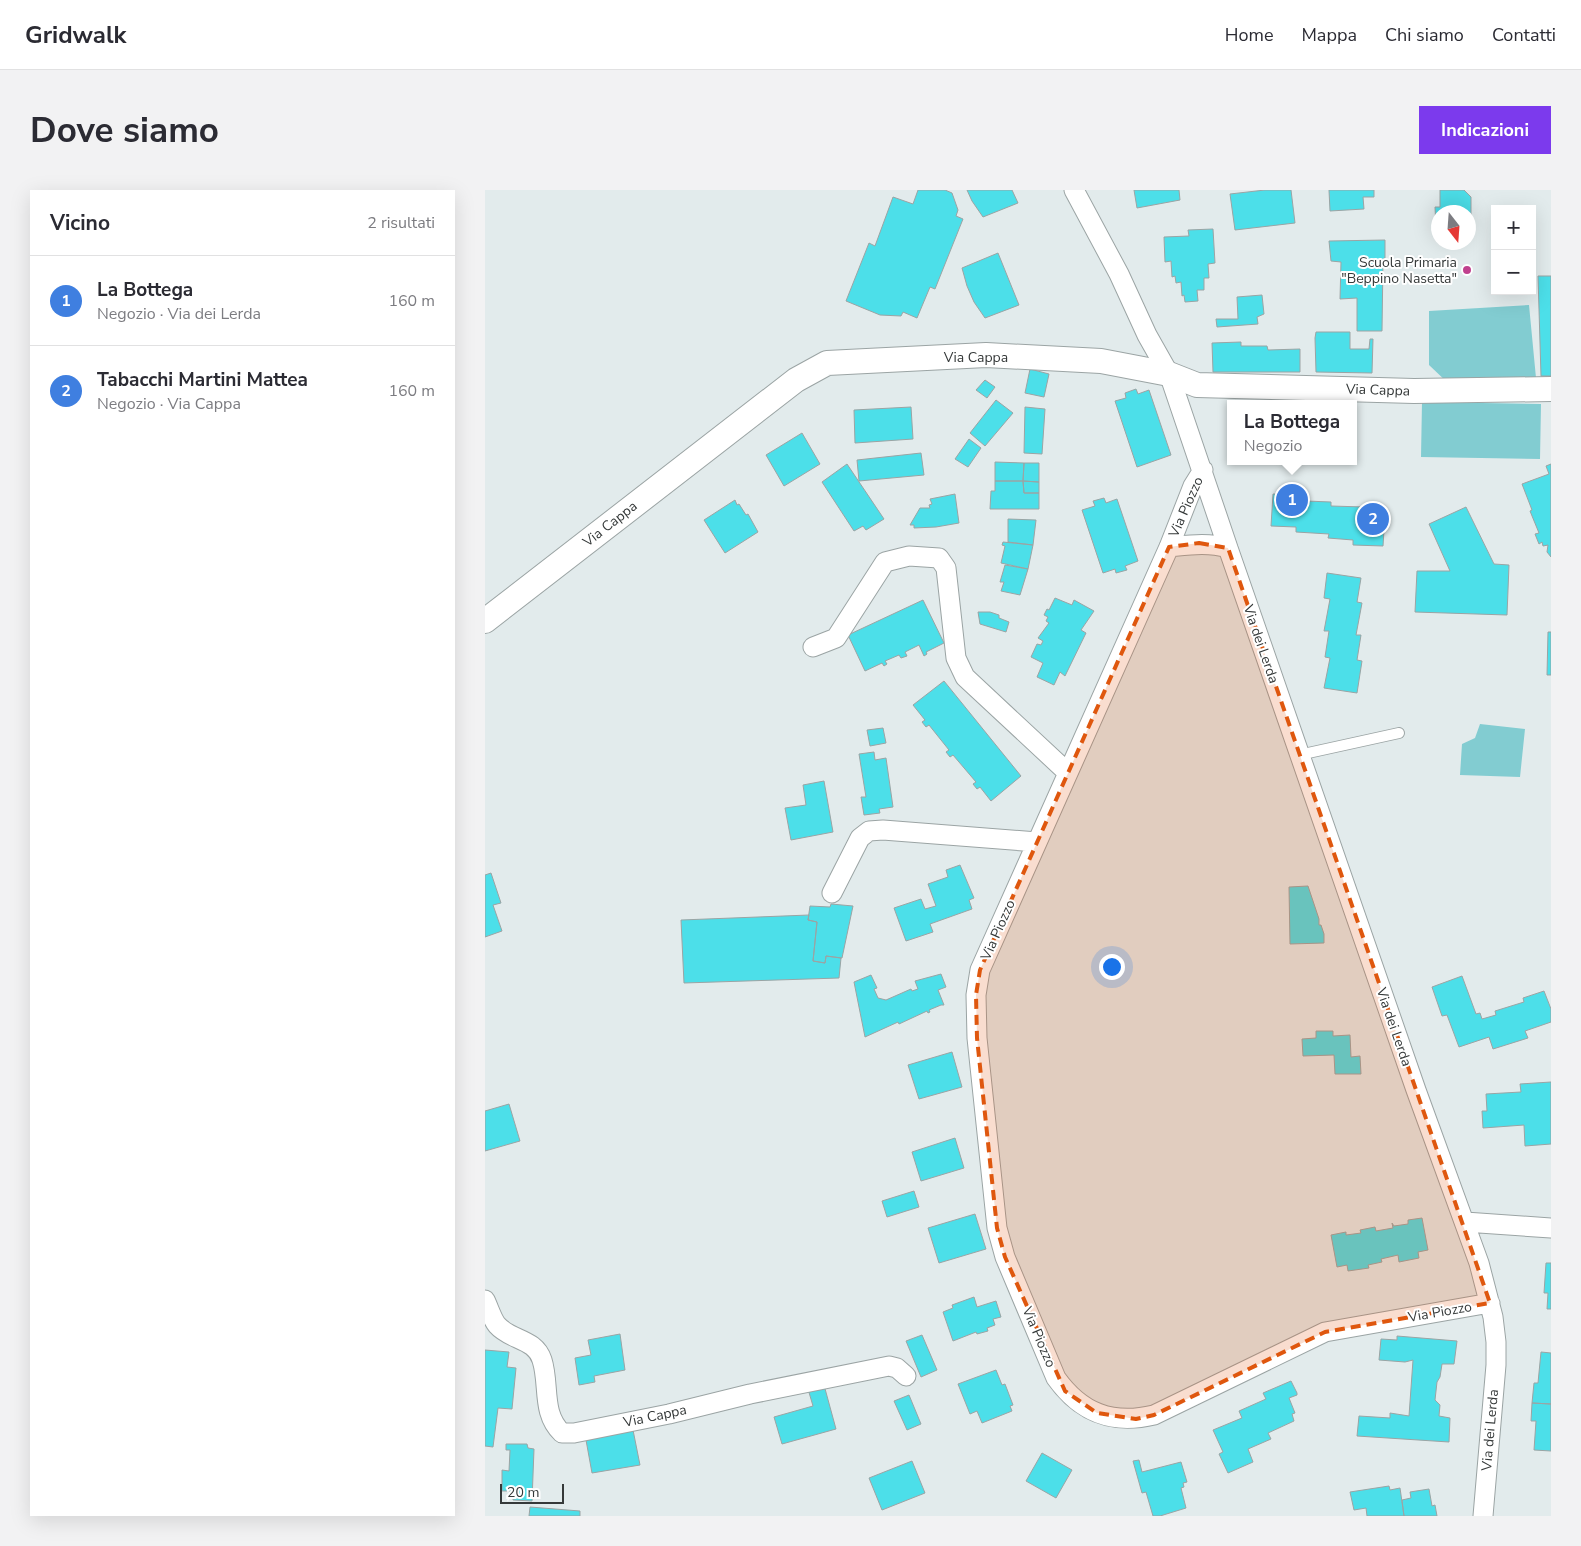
<!DOCTYPE html>
<html lang="it">
<meta charset="utf-8">
<style>
:root{--surface:#fff;--page:#f2f2f3;--text:#2b2b33;--muted:#7c7c81;--line:#e1e1e2;--accent:#7c3aed}
body{margin:0;font-family:"Nunito Sans",sans-serif;background:var(--page);color:var(--text)}
.controls{position:absolute;right:15px;top:15px;display:grid;overflow:hidden;border-radius:0px;box-shadow:0 5px 20px #0002}
.controls button{width:45px;height:45px;display:grid;place-items:center;padding:0;border:0;border-bottom:1px solid var(--line);background:var(--surface);color:var(--text);font:25px sans-serif}
.compass{position:absolute;left:946px;top:15px;width:45px;height:45px;border-radius:50%;background:var(--surface);box-shadow:0 5px 20px #0002;rotate:163deg}
.scale{position:absolute;left:15px;bottom:12px;width:64px;box-sizing:border-box;padding-left:5px;border:2px solid #353939;border-top:0;font-size:14px;line-height:18px;white-space:nowrap;color:#353939;-webkit-text-stroke:4px #fff;paint-order:stroke}
.you{position:absolute;left:626px;top:776px;width:18px;height:18px;margin:-12px;border:4px solid #fff;border-radius:50%;background:#1a73e8;box-shadow:0 0 0 8px #1a73e833}
.badge{display:grid;place-items:center;width:32px;height:32px;border-radius:50%;background:var(--accent);color:#fff;font-size:16px;font-weight:700}
.pin{position:absolute;translate:-50% -50%;border:2px solid #fff;box-shadow:0 1px 5px #0006}
.popup{position:absolute;left:742px;top:210px;width:130px;height:65px;box-sizing:border-box;display:grid;place-content:center;border-radius:0px;background:var(--surface);filter:drop-shadow(0 1px 4px #0005);font-size:16px;white-space:nowrap;color:var(--muted)}
.popup b{font-size:19px;color:var(--text)}
.popup::after{content:'';position:absolute;left:50%;top:100%;margin-left:-10px;border:10px solid transparent;border-top-color:var(--surface)}
.list{margin:0;padding:0;list-style:none}
h2{display:flex;justify-content:space-between;align-items:center;height:65px;margin:0;padding:0 20px;font-size:21px}
h2 small{font-size:16px;font-weight:400;color:var(--muted)}
.list li{display:grid;grid-template-columns:32px 1fr auto;gap:15px;align-items:center;box-sizing:border-box;height:90px;padding:0 20px;border-top:1px solid var(--line)}
.list b{display:block;font-size:19px;white-space:nowrap}
.list p{margin:0;font-size:16px;white-space:nowrap;color:var(--muted)}
.list em{font-size:16px;font-style:normal;color:var(--muted)}
.map{position:relative;flex:none;width:1066px;height:1326px;overflow:hidden;border-radius:0px}
header{display:flex;align-items:center;gap:30px;box-sizing:border-box;height:70px;padding:0 25px;background:var(--surface);border-bottom:1px solid var(--line)}
header strong{font-size:24px}
nav{display:flex;gap:28px;margin-inline-start:auto;font-size:18px}
.intro{display:flex;align-items:center;justify-content:space-between;box-sizing:border-box;height:120px;padding:0 30px}
h1{margin:0;font-size:35px}
.button{padding:12px 22px;border-radius:0px;background:var(--accent);color:#fff;font-size:18px;font-weight:700}
main{display:flex;gap:30px;padding:0 30px}
aside{flex:1;background:var(--surface);border-radius:0px;box-shadow:0 5px 20px #0002}
.map>svg:first-child{display:block}
</style>
<header>
<strong>Gridwalk</strong>
<nav><a>Home</a><a>Mappa</a><a>Chi siamo</a><a>Contatti</a></nav>
</header>
<div class="intro"><h1>Dove siamo</h1><a class="button">Indicazioni</a></div>
<main>
<aside>
<h2>Vicino<small>2 risultati</small></h2>
<ul class="list">
<li><span class="badge" style="background:#3f7fe0">1</span><div><b>La Bottega</b><p>Negozio · Via dei Lerda</p></div><em>160 m</em></li>
<li><span class="badge" style="background:#3f7fe0">2</span><div><b>Tabacchi Martini Mattea</b><p>Negozio · Via Cappa</p></div><em>160 m</em></li>
</ul>
</aside>
<div class="map">
<svg width="1066" height="1326" viewBox="0 0 1066 1326">
<rect width="100%" height="100%" fill="#e2ebec"/>
<path fill="#82ccd1" d="M 1044,115 L 1051,188 L 964,194 L 944,175 L 944,121 Z
M 937,212 L 1056,214 L 1055,269 L 936,267 Z
M 995,534 L 1040,539 L 1035,587 L 975,585 L 977,554 L 990,548 Z"/>
<path fill="#4cdfe9" stroke="#9ba4a4" d="M 433,0 L 460,0 L 467,3 L 473,20 L 471,26 L 478,29 L 450,99 L 445,97 L 432,128 L 418,122 L 416,126 L 395,125 L 361,111 L 384,53 L 390,56 L 408,7 L 428,14 Z
M 482,0 L 527,0 L 533,13 L 498,27 L 487,11 Z
M 649,0 L 694,0 L 695,10 L 652,18 Z
M 780,0 L 806,0 L 810,33 L 750,40 L 745,4 Z
M 844,0 L 889,0 L 889,7 L 878,7 L 879,19 L 845,21 Z
M 955,0 L 979,0 L 986,7 L 986,26 L 984,26 L 984,22 L 954,22 L 954,38 L 951,38 L 950,17 L 955,17 Z
M 728,39 L 730,73 L 723,74 L 724,88 L 719,88 L 719,100 L 712,100 L 713,111 L 700,112 L 699,105 L 697,106 L 696,92 L 691,93 L 690,86 L 687,87 L 686,71 L 680,72 L 679,47 L 704,46 L 703,40 Z
M 900,50 L 900,68 L 898,69 L 897,141 L 872,141 L 872,108 L 855,109 L 856,72 L 846,71 L 844,51 Z
M 513,63 L 534,115 L 500,128 L 489,112 L 482,96 L 477,78 Z
M 1053,86 L 1066,86 L 1066,186 L 1056,186 Z
M 777,105 L 779,124 L 772,127 L 773,134 L 732,137 L 731,129 L 753,129 L 752,107 Z
M 831,142 L 865,142 L 865,159 L 884,159 L 885,149 L 888,149 L 887,183 L 831,182 L 830,148 Z
M 756,152 L 756,156 L 782,156 L 783,160 L 815,159 L 815,182 L 728,182 L 727,153 Z
M 545,179 L 564,184 L 559,207 L 540,203 Z
M 500,190 L 510,197 L 502,208 L 491,200 Z
M 651,199 L 653,204 L 664,200 L 686,265 L 652,277 L 630,211 L 641,208 L 640,203 Z
M 511,210 L 528,223 L 500,256 L 485,243 Z
M 426,217 L 428,249 L 370,253 L 369,220 Z
M 540,217 L 560,219 L 557,264 L 539,263 Z
M 317,243 L 335,274 L 299,296 L 281,265 Z
M 484,249 L 496,258 L 483,277 L 470,269 Z
M 436,263 L 439,285 L 374,291 L 372,270 Z
M 510,272 L 539,273 L 538,291 L 510,291 Z
M 539,273 L 554,273 L 554,292 L 538,291 Z
M 362,274 L 399,329 L 381,340 L 378,336 L 369,341 L 337,292 Z
M 1066,274 L 1066,367 L 1062,362 L 1063,355 L 1058,356 L 1057,352 L 1054,354 L 1050,344 L 1054,343 L 1045,321 L 1047,320 L 1037,294 L 1064,284 L 1061,276 Z
M 510,291 L 538,291 L 539,303 L 554,303 L 554,319 L 505,319 L 506,301 L 510,301 Z
M 538,291 L 554,292 L 554,303 L 539,303 Z
M 470,304 L 474,333 L 451,337 L 429,338 L 429,335 L 425,335 L 435,318 L 445,318 L 444,315 L 447,314 L 445,309 Z
M 788,304 L 821,305 L 821,311 L 846,312 L 846,316 L 879,317 L 878,323 L 900,324 L 898,356 L 868,355 L 868,350 L 843,348 L 844,344 L 811,342 L 811,337 L 786,336 Z
M 619,308 L 621,313 L 632,309 L 653,371 L 640,376 L 642,380 L 631,383 L 630,379 L 618,383 L 597,320 L 610,316 L 608,311 Z
M 250,310 L 252,315 L 254,314 L 261,325 L 263,324 L 273,342 L 240,363 L 219,330 Z
M 981,317 L 1009,374 L 1024,375 L 1022,425 L 930,422 L 932,381 L 965,381 L 944,334 Z
M 523,329 L 551,330 L 548,355 L 523,352 Z
M 518,352 L 548,355 L 543,379 L 516,373 L 520,356 L 517,355 Z
M 520,375 L 543,379 L 535,405 L 516,401 L 519,392 L 515,392 Z
M 842,383 L 876,388 L 872,412 L 877,413 L 871,445 L 876,445 L 872,470 L 877,471 L 872,503 L 839,498 L 845,468 L 840,467 L 844,441 L 839,441 L 845,409 L 839,408 Z
M 570,408 L 587,415 L 589,410 L 609,421 L 596,440 L 601,443 L 580,486 L 575,482 L 569,495 L 552,487 L 558,473 L 546,467 L 552,454 L 556,455 L 558,451 L 553,448 L 564,433 L 561,431 L 563,427 L 559,425 L 562,419 L 564,420 Z
M 438,410 L 459,453 L 441,462 L 442,464 L 439,466 L 434,455 L 420,462 L 422,466 L 416,468 L 414,465 L 400,471 L 402,474 L 399,476 L 397,473 L 380,481 L 363,445 Z
M 493,422 L 505,422 L 514,425 L 514,428 L 524,432 L 521,442 L 495,434 Z
M 1063,442 L 1066,442 L 1066,485 L 1062,485 Z
M 459,491 L 536,586 L 506,611 L 495,597 L 492,599 L 488,594 L 491,592 L 468,565 L 465,567 L 461,562 L 464,560 L 444,535 L 441,537 L 437,532 L 440,530 L 428,515 Z
M 398,538 L 401,553 L 385,556 L 382,540 Z
M 389,562 L 390,570 L 401,568 L 408,617 L 394,619 L 395,623 L 379,625 L 376,607 L 381,607 L 374,564 Z
M 339,591 L 348,642 L 306,650 L 300,618 L 321,615 L 318,595 Z
M 475,675 L 489,708 L 484,710 L 487,719 L 445,734 L 448,742 L 421,751 L 409,718 L 436,709 L 440,719 L 451,716 L 443,694 L 463,687 L 461,680 Z
M 6,683 L 16,713 L 8,715 L 17,741 L 0,747 L 0,685 Z
M 823,696 L 834,729 L 834,735 L 836,735 L 839,744 L 839,753 L 805,754 L 804,697 Z
M 346,714 L 368,716 L 357,768 L 341,766 L 340,773 L 328,771 L 332,732 L 323,730 L 325,716 L 345,717 Z
M 324,725 L 323,730 L 332,732 L 328,771 L 340,773 L 341,766 L 356,768 L 354,788 L 199,793 L 196,730 Z
M 456,784 L 461,797 L 453,800 L 459,815 L 456,815 L 444,820 L 445,822 L 443,823 L 442,821 L 414,834 L 413,832 L 380,847 L 369,792 L 386,785 L 392,798 L 389,799 L 393,808 L 401,810 L 426,799 L 427,801 L 433,799 L 430,791 Z
M 977,786 L 991,824 L 995,823 L 997,829 L 1011,825 L 1010,821 L 1039,812 L 1038,808 L 1059,801 L 1066,819 L 1066,832 L 1040,841 L 1043,848 L 1008,859 L 1004,847 L 974,857 L 962,825 L 957,826 L 947,797 Z
M 831,841 L 848,841 L 848,846 L 865,845 L 866,867 L 875,866 L 876,884 L 850,884 L 849,865 L 818,866 L 817,849 L 831,848 Z
M 467,862 L 477,897 L 434,909 L 423,875 Z
M 1066,892 L 1066,954 L 1040,956 L 1039,935 L 998,938 L 997,921 L 1002,921 L 1001,904 L 1036,902 L 1035,894 Z
M 24,914 L 35,951 L 0,961 L 0,921 Z
M 470,948 L 479,978 L 436,991 L 427,962 Z
M 429,1001 L 434,1017 L 402,1027 L 397,1011 Z
M 490,1024 L 501,1059 L 454,1073 L 443,1038 Z
M 937,1028 L 943,1060 L 933,1062 L 934,1068 L 914,1072 L 913,1065 L 896,1069 L 897,1072 L 883,1075 L 884,1078 L 863,1081 L 862,1075 L 852,1077 L 846,1045 L 861,1042 L 861,1045 L 876,1043 L 875,1040 L 890,1037 L 891,1041 L 908,1038 L 907,1033 L 909,1036 L 923,1034 L 923,1030 Z
M 1061,1073 L 1066,1073 L 1066,1119 L 1062,1119 L 1063,1103 L 1059,1103 Z
M 489,1107 L 492,1117 L 511,1111 L 516,1127 L 508,1129 L 510,1135 L 502,1138 L 503,1141 L 492,1144 L 491,1142 L 468,1151 L 458,1122 L 468,1118 L 467,1115 Z
M 135,1144 L 140,1180 L 109,1186 L 110,1192 L 94,1195 L 90,1168 L 106,1165 L 103,1150 Z
M 437,1145 L 452,1180 L 436,1187 L 421,1151 Z
M 912,1146 L 972,1151 L 969,1174 L 957,1174 L 955,1187 L 952,1192 L 950,1210 L 955,1215 L 954,1226 L 965,1228 L 964,1252 L 872,1246 L 874,1226 L 905,1228 L 905,1223 L 924,1226 L 928,1170 L 920,1172 L 894,1170 L 896,1149 L 912,1150 Z
M 0,1160 L 24,1162 L 22,1177 L 31,1178 L 27,1219 L 13,1218 L 8,1257 L 0,1256 Z
M 1056,1162 L 1066,1163 L 1066,1214 L 1047,1213 L 1049,1193 L 1053,1193 Z
M 511,1180 L 517,1195 L 520,1194 L 528,1215 L 525,1216 L 527,1221 L 497,1233 L 492,1221 L 485,1224 L 473,1194 Z
M 806,1191 L 812,1203 L 812,1205 L 804,1208 L 810,1223 L 807,1224 L 809,1231 L 783,1243 L 786,1249 L 763,1259 L 768,1272 L 743,1283 L 734,1264 L 738,1262 L 728,1240 L 757,1228 L 754,1221 L 781,1209 L 778,1203 Z
M 339,1195 L 351,1239 L 297,1254 L 289,1227 L 328,1216 L 323,1199 Z
M 424,1205 L 436,1234 L 422,1240 L 409,1211 Z
M 1047,1213 L 1066,1214 L 1066,1261 L 1049,1260 L 1051,1231 L 1046,1231 Z
M 147,1235 L 155,1275 L 107,1283 L 101,1250 Z
M 21,1254 L 42,1254 L 43,1258 L 49,1259 L 47,1311 L 28,1310 L 29,1301 L 17,1301 L 17,1280 L 24,1281 L 25,1260 L 21,1260 Z
M 557,1263 L 587,1280 L 571,1308 L 541,1291 Z
M 654,1270 L 657,1282 L 696,1272 L 702,1292 L 698,1293 L 699,1297 L 696,1298 L 701,1318 L 675,1326 L 668,1326 L 661,1302 L 657,1303 L 648,1271 Z
M 427,1271 L 440,1303 L 397,1320 L 384,1288 Z
M 904,1296 L 905,1300 L 915,1298 L 919,1326 L 882,1326 L 881,1318 L 869,1320 L 865,1302 Z
M 944,1299 L 947,1316 L 950,1315 L 952,1326 L 919,1326 L 917,1310 L 926,1308 L 925,1302 Z
M 45,1317 L 95,1321 L 95,1326 L 44,1326 Z"/>
<g fill="none" stroke-linecap="round" stroke-linejoin="round">
<defs>
<path id="service" d="M 814,565 L 914,543"/>
<path id="minor" d="M 589,0 L 634,84 L 662,145 L 684,184 L 743,358 L 931,900 L 994,1073 L 1008,1127 L 1011,1152 L 1011,1175 L 998,1326
M 718,280 L 708,296 L 684,357 L 495,780 L 491,805 L 492,848 L 512,1038 L 520,1067 L 571,1188 C 596,1223 627,1235 669,1225 L 840,1142 L 1005,1113
M 684,357 C 704,355 723,352 743,358
M 328,457 L 351,448 L 400,372 L 424,366 L 454,368 L 461,378 L 471,468 L 480,487 L 582,582
M 347,703 L 375,648 L 384,641 L 398,640 L 552,652
M 980,1032 L 1066,1038
M 0,1110 C 4,1118 7,1129 12,1135 C 26,1151 50,1148 57,1170 C 65,1195 56,1223 77,1243 L 89,1243 L 184,1224 L 265,1204 L 404,1176 L 412,1178 L 421,1186"/>
<path id="tertiary" d="M 0,431 L 311,190 L 342,173 L 501,165 L 616,171 L 684,184 L 712,195 L 929,201 L 1066,199"/>
</defs>
<use href="#service" stroke="#9ba4a4" stroke-width="12"/>
<use href="#minor" stroke="#9ba4a4" stroke-width="21"/>
<use href="#tertiary" stroke="#9ba4a4" stroke-width="26"/>
<use href="#service" stroke="#fff" stroke-width="10"/>
<use href="#minor" stroke="#fff" stroke-width="19"/>
<use href="#tertiary" stroke="#fff" stroke-width="24"/>
</g>
<path fill="#df570e" fill-opacity="0.2" stroke="#df570e" stroke-width="4" stroke-dasharray="10 6" stroke-linejoin="round" d="M 714,353 L 743,358 L 1005,1113 L 840,1142 L 669,1225 L 651,1229 L 612,1223 L 580,1201 L 520,1067 L 512,1038 L 492,848 L 491,805 L 495,780 L 684,357 Z"/>
<circle fill="#c0418e" stroke="#fff" stroke-width="2" cx="982" cy="80" r="5"/>
<g text-anchor="middle" dominant-baseline="central" stroke-width="4" stroke-linejoin="round" paint-order="stroke">
<g font-size="14" fill="#353939" stroke="#fff" text-anchor="end">
<text x="972" y="72">Scuola Primaria<tspan x="972" dy="16">"Beppino Nasetta"</tspan></text>
</g>
<g font-size="14" fill="#353939" stroke="#fff">
<text x="491" y="167">Via Cappa</text>
<text transform="translate(893 200) rotate(2)">Via Cappa</text>
<text transform="translate(701 317) rotate(-66)">Via Piozzo</text>
<text transform="translate(125 334) rotate(-38)">Via Cappa</text>
<text transform="translate(776 454) rotate(71)">Via dei Lerda</text>
<text transform="translate(513 740) rotate(-66)">Via Piozzo</text>
<text transform="translate(909 837) rotate(71)">Via dei Lerda</text>
<text transform="translate(955 1122) rotate(-10)">Via Piozzo</text>
<text transform="translate(554 1147) rotate(67)">Via Piozzo</text>
<text transform="translate(170 1226) rotate(-12)">Via Cappa</text>
<text transform="translate(1005 1240) rotate(-85)">Via dei Lerda</text>
</g>
</g>
</svg>
<div class="controls">
<button>+</button>
<button>−</button>
</div>
<svg class="compass" viewBox="-18 -18 36 36"><path d="M0-13l5 13h-10z" fill="#e53935"/><path d="M0 13l5-13h-10z" fill="#7c7c81"/></svg>
<div class="scale">20 m</div>
<div class="you"></div>
<div class="pin badge" style="left:807px;top:310px;background:#3f7fe0">1</div>
<div class="popup"><b>La Bottega</b>Negozio</div>
<div class="pin badge" style="left:888px;top:329px;background:#3f7fe0">2</div>
</div>
</main>
